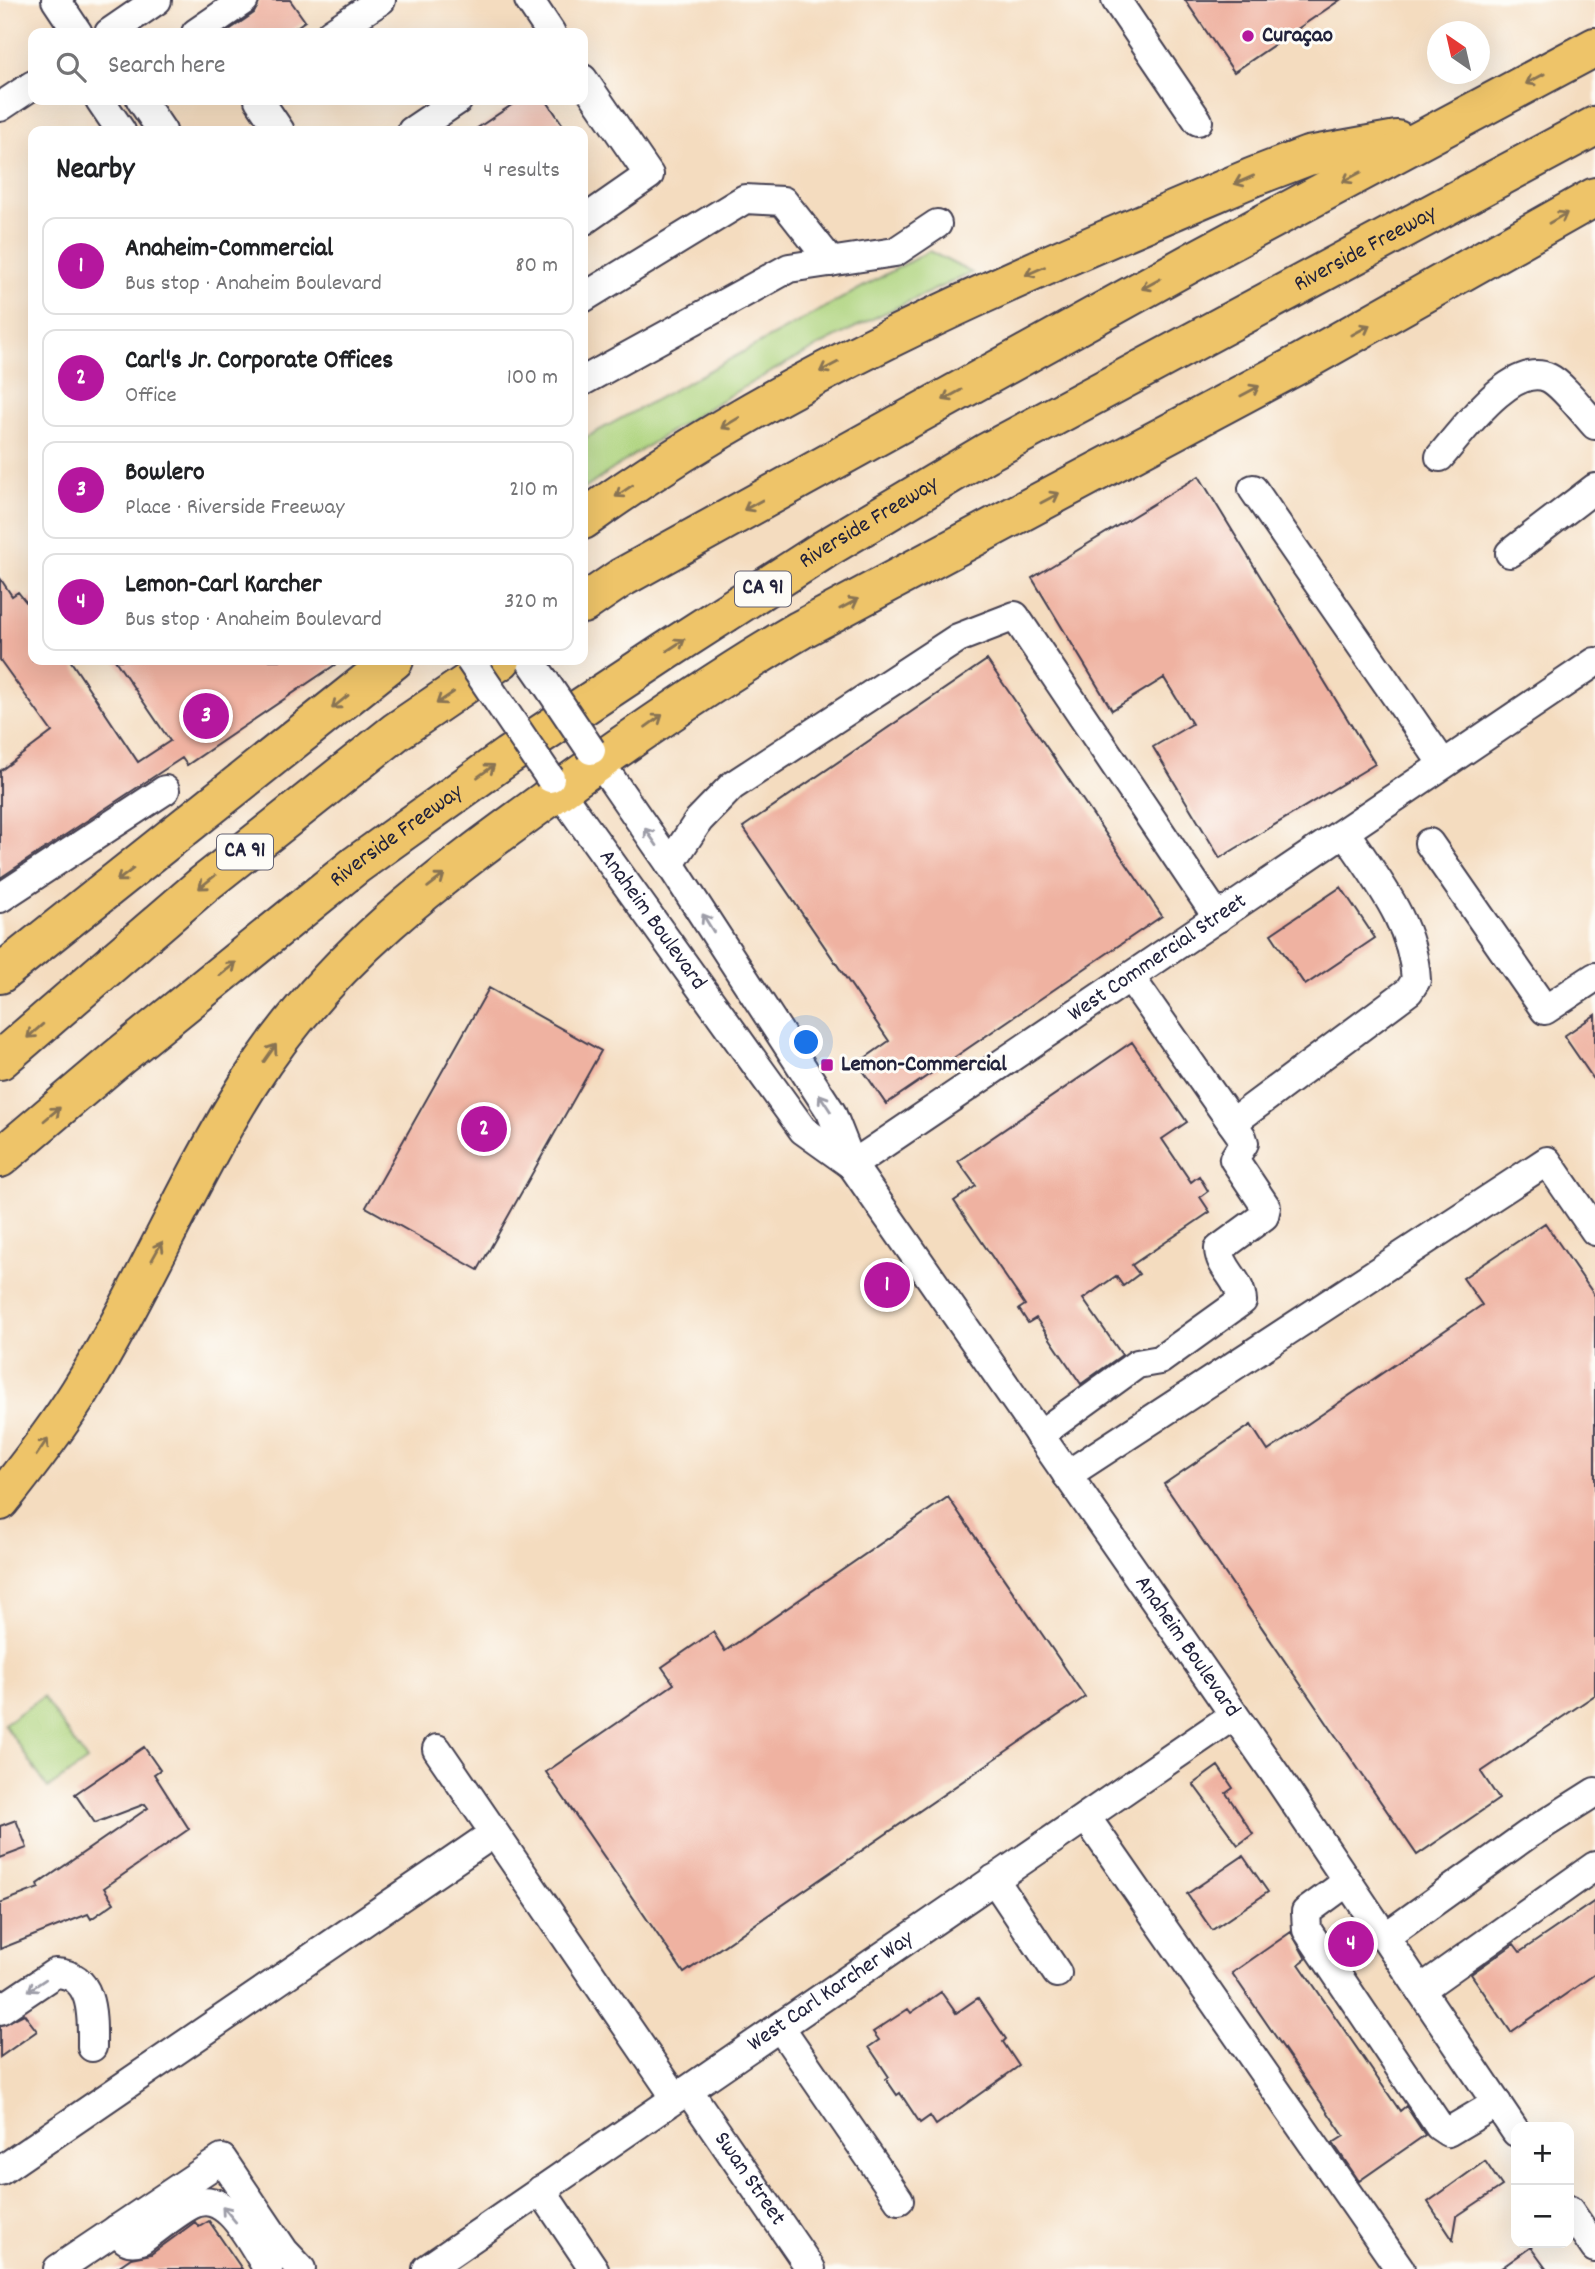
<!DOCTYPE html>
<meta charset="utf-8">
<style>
:root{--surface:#fff;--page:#f2f2f2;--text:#202124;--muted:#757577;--line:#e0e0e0;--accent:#b5179e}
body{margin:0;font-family:Dekko,sans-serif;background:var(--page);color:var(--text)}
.controls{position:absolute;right:21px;bottom:21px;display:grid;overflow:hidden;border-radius:14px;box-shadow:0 7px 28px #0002}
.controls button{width:63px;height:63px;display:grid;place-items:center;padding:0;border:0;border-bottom:2px solid var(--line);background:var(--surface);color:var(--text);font:35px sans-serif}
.compass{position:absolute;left:1427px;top:21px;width:63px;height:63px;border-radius:50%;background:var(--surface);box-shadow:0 7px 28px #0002;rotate:326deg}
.you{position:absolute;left:807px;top:1043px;width:24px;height:24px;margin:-18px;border:5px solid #fff;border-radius:50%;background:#1a73e8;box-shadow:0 0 0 10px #1a73e833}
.badge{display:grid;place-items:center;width:46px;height:46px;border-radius:50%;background:var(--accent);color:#fff;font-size:23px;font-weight:700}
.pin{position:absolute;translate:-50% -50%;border:4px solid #fff;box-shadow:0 2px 7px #0006}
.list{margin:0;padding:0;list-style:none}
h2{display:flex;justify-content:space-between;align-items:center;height:91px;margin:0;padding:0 28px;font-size:30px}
h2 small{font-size:23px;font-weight:400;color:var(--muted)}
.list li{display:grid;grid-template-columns:46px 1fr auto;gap:21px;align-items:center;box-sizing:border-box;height:98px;margin:0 14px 14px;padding:0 14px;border:2px solid var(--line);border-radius:14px}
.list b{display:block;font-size:26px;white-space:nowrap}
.list p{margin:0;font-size:23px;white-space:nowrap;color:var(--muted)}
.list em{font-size:23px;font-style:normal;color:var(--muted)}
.icon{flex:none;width:38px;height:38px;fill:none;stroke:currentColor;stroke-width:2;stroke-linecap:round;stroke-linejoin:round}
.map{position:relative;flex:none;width:1595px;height:2269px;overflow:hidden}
.search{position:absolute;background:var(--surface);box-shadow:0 7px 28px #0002;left:28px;top:28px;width:560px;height:77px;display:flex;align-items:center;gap:18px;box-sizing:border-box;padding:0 24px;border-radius:14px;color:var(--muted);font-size:26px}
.panel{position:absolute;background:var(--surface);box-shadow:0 7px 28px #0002;left:28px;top:126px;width:560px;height:539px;border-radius:14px}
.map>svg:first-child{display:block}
</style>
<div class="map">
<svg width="1595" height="2269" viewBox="0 0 1595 2269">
<rect width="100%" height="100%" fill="#fdfcf7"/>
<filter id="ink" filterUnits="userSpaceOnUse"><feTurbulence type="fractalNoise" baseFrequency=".0143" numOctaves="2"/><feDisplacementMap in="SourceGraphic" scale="14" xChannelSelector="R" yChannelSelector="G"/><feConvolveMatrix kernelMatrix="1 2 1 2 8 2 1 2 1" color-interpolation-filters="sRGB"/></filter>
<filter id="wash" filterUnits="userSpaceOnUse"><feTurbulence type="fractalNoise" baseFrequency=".00686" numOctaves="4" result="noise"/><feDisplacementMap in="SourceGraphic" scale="28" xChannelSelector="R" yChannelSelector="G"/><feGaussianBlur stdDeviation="1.57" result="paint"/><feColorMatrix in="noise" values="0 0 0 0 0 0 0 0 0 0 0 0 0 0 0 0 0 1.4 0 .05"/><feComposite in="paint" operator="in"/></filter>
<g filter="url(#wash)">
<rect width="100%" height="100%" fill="#f4dcbf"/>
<path fill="#add37d" stroke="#687a5c" stroke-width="2" d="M 929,251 L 972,273 C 834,333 705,403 583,490 L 583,439 Z
M 43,1697 L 87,1761 L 48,1788 L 4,1724 Z"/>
<g id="blocks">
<path fill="#efb2a1" d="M 260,0 L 290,0 L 305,21 L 288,33 L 225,33 L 254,13 Z
M 1185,0 L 1340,0 L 1234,72 Z
M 519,100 L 546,100 L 567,131 L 473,131 Z
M 1199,476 L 1375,764 L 1220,858 L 1153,747 L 1192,724 L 1164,678 L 1112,710 L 1032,578 Z
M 0,578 L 12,596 L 18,592 L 26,602 L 33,597 L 33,660 L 70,660 L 138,762 L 170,741 L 115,660 L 342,660 L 187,765 L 182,758 L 0,878 L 0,771 L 52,732 L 0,660 Z
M 987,660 L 1162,916 L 886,1104 L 858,1063 L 889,1041 L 743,827 Z
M 1341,887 L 1375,938 L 1305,985 L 1271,934 Z
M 489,988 L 601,1051 L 478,1270 L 366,1207 Z
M 1595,1015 L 1595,1081 L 1564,1036 Z
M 1132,1042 L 1187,1122 L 1162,1139 L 1191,1182 L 1199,1176 L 1208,1191 L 1200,1197 L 1210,1212 L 1132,1265 L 1139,1274 L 1123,1286 L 1116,1276 L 1083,1299 L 1122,1355 L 1081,1384 L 1036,1318 L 1028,1323 L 1019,1309 L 1025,1305 L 954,1201 L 976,1186 L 958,1161 Z
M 1545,1223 L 1595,1296 L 1595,1695 L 1481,1772 L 1499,1799 L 1417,1855 L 1164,1484 L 1251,1425 L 1268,1451 L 1482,1305 L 1463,1278 Z
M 948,1497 L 1085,1697 L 684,1973 L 546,1772 L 674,1684 L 662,1667 L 713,1632 L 725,1651 Z
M 144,1747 L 160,1770 L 154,1774 L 189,1829 L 104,1888 L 114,1903 L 91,1919 L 88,1914 L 0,1949 L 0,1903 L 39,1888 L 38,1884 L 148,1808 L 145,1804 L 95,1823 L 75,1794 Z
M 1218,1766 L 1233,1788 L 1226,1793 L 1253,1834 L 1238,1845 L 1193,1784 Z
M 16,1820 L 27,1848 L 0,1858 L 0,1826 Z
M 1243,1856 L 1268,1892 L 1212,1930 L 1187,1894 Z
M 1595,1901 L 1595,1974 L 1511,2032 L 1471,1974 L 1514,1944 L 1520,1952 Z
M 1291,1932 L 1306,1959 L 1299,1964 L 1400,2111 L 1406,2106 L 1425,2135 L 1359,2181 L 1333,2143 L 1344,2136 L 1232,1973 Z
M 941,1992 L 956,2013 L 978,1998 L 1006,2039 L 1003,2042 L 1019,2066 L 936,2125 L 930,2116 L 920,2123 L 900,2093 L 897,2095 L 886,2079 L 889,2077 L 869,2047 L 879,2040 L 873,2032 L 908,2009 L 911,2013 Z
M 24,2014 L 37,2031 L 0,2057 L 0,2026 Z
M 1485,2161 L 1502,2186 L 1457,2216 L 1453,2240 L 1428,2202 Z
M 209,2221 L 242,2269 L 115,2269 L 131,2258 L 151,2254 L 195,2222 L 199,2227 Z
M 1531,2247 L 1547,2269 L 1500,2269 Z"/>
</g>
</g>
<g filter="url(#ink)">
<use href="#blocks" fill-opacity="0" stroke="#423e4f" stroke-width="2"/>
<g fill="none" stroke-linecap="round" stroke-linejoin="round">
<defs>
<g id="minor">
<path d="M 56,0 L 78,33"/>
<path d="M 529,0 L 551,33"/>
<path d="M 1116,0 L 1198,121"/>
<path d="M 109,33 L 157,0"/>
<path d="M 196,33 L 244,0"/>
<path d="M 331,33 L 381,0"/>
<path d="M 583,79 L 649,175 L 583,221"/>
<path d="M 100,100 L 121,131"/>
<path d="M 141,100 L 162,131"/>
<path d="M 259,100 L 280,131"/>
<path d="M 0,107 L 33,85"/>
<path d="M 412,131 L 458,100"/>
<path d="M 583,298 L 745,199 L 783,201 L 831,262"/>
<path d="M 583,381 L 789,268 L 895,252 L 937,224"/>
<path d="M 1440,457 C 1461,433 1512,360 1549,378 C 1562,384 1584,413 1595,425"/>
<path d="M 1253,489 L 1443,764"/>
<path d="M 1510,553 L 1595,488"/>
<path d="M 530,660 L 546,683"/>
<path id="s1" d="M 591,750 L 670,864 L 831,1112 L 852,1165 L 1278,1778 L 1516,2132"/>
<path id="s2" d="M 550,778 L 803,1130 L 852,1165"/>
<path d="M 1429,843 L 1545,1010 L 1595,977"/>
<path d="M 670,864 L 699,820 L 732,786 L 958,638 L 1015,616 L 1218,918"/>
<path d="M 0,898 L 165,790"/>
<path d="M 1232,1123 L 1409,991 L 1416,980 C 1413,922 1376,879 1345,832"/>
<path id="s3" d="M 852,1165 L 1595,662"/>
<path d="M 1039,1435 L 1137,1364 L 1160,1360 L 1242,1301 C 1241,1280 1220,1269 1219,1249 L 1264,1216 L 1266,1207 L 1234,1159 L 1244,1143 L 1242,1137 L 1130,977"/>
<path d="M 1067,1475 L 1547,1161 L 1595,1231"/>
<path d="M 437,1749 L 676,2098"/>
<path d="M 1086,1817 L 1400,2269"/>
<path d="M 994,1879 L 1057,1973"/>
<path d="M 1347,1882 L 1306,1912 L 1307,1930 L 1439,2126 L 1448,2132 L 1497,2103"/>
<path d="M 1385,1937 L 1527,1835 L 1595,1792"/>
<path d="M 1420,1990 L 1595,1866"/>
<path d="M 0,2010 L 55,1973 C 95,1974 92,2018 92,2047"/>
<path d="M 780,2027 L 899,2200"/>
<path id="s4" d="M 688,2090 L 811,2269"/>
<path d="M 0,2171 L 494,1833"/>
<path d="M 541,2190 L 594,2269"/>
<path d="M 1569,2210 L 1595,2248"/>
<path d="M 117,2229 C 124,2240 128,2244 141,2240 C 157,2229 174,2214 191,2205 C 227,2186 252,2245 268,2269"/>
<path d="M 58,2269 L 222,2159 L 284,2251 L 301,2269"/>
<path id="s5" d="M 427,2269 L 1234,1715"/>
</g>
<g id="highway">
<path d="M 583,520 C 787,371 1022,275 1253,177 L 1308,156 L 1397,140"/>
<path d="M 583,604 L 621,578 L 1196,260 L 1595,47"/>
<path d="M 0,974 L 394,660"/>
<path d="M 0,1060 L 204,884 L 397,731 L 501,660"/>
<path id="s6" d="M 0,1158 L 119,1057 L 356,865 L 508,756 L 665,652 L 825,549 L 986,453 L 1595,126"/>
<path d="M 0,1501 C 28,1466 55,1431 79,1393 C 141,1294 186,1184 248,1085 C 327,958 439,877 558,791 C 637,734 716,679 800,630 L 1301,363 L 1595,197"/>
</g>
</defs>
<use href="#minor" stroke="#423e4f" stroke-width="32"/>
<use href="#highway" stroke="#423e4f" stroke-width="42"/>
<use href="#minor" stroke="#fff" stroke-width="28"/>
<use href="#highway" stroke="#eec469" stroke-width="38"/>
<defs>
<path id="minor-bridge" d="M 470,660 L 550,778
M 546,683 L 591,750"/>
</defs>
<use href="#minor-bridge" stroke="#423e4f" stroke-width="32" stroke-linecap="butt"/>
<use href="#minor-bridge" stroke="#fff" stroke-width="28"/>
</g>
<defs><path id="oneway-shaft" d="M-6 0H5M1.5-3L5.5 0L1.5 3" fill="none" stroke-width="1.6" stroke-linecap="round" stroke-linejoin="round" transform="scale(1.75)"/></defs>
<g stroke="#887352">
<use href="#oneway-shaft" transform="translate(1535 79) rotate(152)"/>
<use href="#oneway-shaft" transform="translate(1352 177) rotate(152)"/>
<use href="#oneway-shaft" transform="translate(1244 180) rotate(157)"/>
<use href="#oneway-shaft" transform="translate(1558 218) rotate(-30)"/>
<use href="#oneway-shaft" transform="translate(1035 271) rotate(156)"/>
<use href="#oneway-shaft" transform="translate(1151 284) rotate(151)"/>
<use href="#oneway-shaft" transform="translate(1361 330) rotate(-29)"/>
<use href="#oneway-shaft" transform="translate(829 367) rotate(152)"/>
<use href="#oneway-shaft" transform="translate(1250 391) rotate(-28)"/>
<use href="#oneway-shaft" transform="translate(952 395) rotate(151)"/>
<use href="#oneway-shaft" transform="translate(730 423) rotate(149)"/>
<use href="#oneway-shaft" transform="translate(624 491) rotate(146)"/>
<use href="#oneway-shaft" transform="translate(1050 498) rotate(-28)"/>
<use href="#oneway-shaft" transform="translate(753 505) rotate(151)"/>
<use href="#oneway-shaft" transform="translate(849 604) rotate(-28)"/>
<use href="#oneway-shaft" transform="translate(676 645) rotate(-33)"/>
<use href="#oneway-shaft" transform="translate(445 698) rotate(146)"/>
<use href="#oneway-shaft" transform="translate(340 702) rotate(141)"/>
<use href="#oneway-shaft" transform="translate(654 721) rotate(-36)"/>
<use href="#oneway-shaft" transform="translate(486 771) rotate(-36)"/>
<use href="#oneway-shaft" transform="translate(125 875) rotate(142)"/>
<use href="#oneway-shaft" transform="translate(436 881) rotate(-37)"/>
<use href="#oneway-shaft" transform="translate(207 882) rotate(141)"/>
<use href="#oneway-shaft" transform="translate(228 969) rotate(-39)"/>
<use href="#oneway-shaft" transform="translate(35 1031) rotate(139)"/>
<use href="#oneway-shaft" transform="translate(270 1053) rotate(-55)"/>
<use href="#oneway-shaft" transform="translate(52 1114) rotate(-40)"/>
<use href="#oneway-shaft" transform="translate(157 1251) rotate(-61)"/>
<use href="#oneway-shaft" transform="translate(42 1447) rotate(-56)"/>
</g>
<g stroke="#9c9ca7">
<use href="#oneway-shaft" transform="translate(651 837) rotate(-125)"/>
<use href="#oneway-shaft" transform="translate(708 923) rotate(-122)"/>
<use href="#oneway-shaft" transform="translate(825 1103) rotate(-123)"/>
<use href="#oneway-shaft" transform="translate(37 1985) rotate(146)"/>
<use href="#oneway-shaft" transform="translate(229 2214) rotate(-130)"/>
</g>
</g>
<g fill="#b5179e" stroke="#fdfcf7" stroke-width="2.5">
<circle cx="1248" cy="36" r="7"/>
<rect x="820" y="1058" width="14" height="14" rx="3.5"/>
</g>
<g text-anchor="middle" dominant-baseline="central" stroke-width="6" stroke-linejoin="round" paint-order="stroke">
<g fill="#fdfcf7" stroke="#646373" stroke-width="2">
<rect x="735" y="571.5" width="56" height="35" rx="5"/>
<rect x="217" y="834.5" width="56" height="35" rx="5"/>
</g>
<g font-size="21" font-weight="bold" fill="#22223b">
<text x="763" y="589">CA 91</text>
<text x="245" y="852">CA 91</text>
</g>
<g font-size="23" font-weight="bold" fill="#22223b" stroke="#fdfcf7" text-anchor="start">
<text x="1262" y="36">Curaçao</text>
<text x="841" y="1065">Lemon-Commercial</text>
</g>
<g font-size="23" fill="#22223b" stroke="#fdfcf7">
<text stroke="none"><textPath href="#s6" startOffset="1645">Riverside Freeway</textPath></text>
<text stroke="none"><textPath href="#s6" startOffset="1078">Riverside Freeway</textPath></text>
<text stroke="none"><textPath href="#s6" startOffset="511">Riverside Freeway</textPath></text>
<text stroke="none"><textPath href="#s2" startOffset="175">Anaheim Boulevard</textPath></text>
<text stroke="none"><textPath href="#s3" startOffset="369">West Commercial Street</textPath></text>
<text stroke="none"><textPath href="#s1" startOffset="1078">Anaheim Boulevard</textPath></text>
<text stroke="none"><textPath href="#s5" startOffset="490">West Carl Karcher Way</textPath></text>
<text stroke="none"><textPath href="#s4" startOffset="108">Swan Street</textPath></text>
</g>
</g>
</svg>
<div class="controls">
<button>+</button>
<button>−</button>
</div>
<svg class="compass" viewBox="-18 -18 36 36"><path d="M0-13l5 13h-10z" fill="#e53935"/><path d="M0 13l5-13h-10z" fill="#757577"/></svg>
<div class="you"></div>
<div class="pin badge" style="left:887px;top:1285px">1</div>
<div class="pin badge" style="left:484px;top:1129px">2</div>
<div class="pin badge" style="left:206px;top:716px">3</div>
<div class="pin badge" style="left:1351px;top:1944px">4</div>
<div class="search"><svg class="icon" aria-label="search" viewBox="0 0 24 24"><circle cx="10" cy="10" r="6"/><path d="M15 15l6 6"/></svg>Search here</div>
<section class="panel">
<h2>Nearby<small>4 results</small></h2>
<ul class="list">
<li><span class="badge">1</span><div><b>Anaheim-Commercial</b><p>Bus stop · Anaheim Boulevard</p></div><em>80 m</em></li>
<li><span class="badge">2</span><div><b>Carl's Jr. Corporate Offices</b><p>Office</p></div><em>100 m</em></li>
<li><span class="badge">3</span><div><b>Bowlero</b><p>Place · Riverside Freeway</p></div><em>210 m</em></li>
<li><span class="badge">4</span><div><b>Lemon-Carl Karcher</b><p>Bus stop · Anaheim Boulevard</p></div><em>320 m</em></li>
</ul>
</section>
</div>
